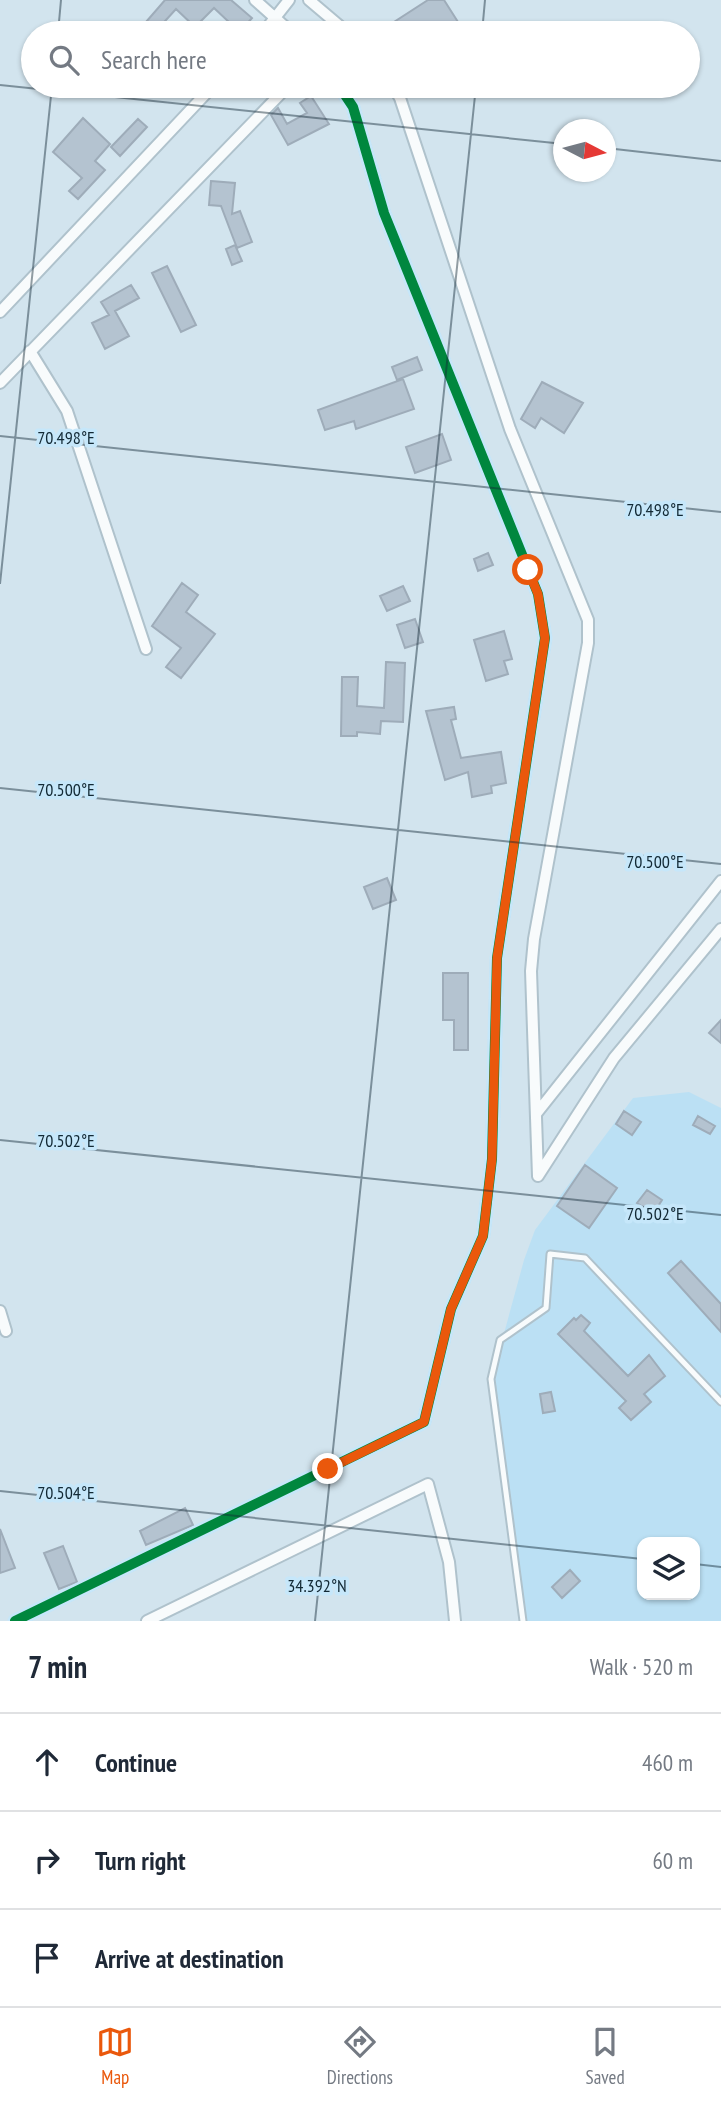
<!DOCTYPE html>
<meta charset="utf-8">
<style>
:root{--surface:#fff;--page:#f6f6f7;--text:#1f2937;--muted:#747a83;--line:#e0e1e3;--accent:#ea580c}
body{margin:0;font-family:"PT Sans Narrow",sans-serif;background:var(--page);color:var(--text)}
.controls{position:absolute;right:21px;bottom:21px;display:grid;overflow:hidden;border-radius:14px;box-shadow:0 2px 5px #0004}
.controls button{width:63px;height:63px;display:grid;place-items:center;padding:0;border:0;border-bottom:2px solid var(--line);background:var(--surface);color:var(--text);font:35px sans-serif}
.compass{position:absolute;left:553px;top:119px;width:63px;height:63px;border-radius:50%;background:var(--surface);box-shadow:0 2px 5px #0004;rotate:96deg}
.stop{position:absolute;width:21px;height:21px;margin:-16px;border:5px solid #ea580c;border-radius:50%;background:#fff}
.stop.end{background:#ea580c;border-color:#fff;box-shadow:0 2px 7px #0008}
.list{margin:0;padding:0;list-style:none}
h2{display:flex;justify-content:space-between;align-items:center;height:91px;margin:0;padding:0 28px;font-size:30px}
h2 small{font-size:23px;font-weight:400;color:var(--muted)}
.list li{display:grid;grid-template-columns:46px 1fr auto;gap:21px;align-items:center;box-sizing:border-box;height:98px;padding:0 28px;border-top:2px solid var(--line)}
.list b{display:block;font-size:26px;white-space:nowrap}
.list em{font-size:23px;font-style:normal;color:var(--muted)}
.icon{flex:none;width:38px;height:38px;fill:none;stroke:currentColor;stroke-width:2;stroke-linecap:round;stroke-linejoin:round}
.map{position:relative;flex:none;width:721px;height:1621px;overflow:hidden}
.search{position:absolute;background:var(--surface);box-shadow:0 2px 5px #0004;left:21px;right:21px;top:21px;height:77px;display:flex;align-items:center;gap:18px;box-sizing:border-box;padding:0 24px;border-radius:38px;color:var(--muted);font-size:26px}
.sheet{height:385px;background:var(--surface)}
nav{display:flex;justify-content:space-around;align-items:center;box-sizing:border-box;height:98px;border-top:2px solid var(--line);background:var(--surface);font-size:19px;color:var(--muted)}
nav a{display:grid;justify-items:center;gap:4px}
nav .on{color:var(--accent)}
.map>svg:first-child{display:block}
</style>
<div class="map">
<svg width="721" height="1621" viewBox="0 0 721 1621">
<rect width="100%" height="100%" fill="#d2e4ee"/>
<path fill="#bbe0f4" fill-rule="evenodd" d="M 689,1092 L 721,1108 L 721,1621 L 522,1621 L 508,1512 L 506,1464 L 492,1392 L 493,1374 L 524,1260 L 535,1230 L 633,1098 ZM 642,1542 L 695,1542 L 695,1595 L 642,1595 Z"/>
<path fill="#b4c3d0" stroke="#9eacb9" stroke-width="2" d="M 165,0 L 231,0 L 252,18 L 239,33 L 221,33 L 230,23 L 214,8 L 195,27 L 176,9 L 156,31 L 146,22 Z
M 428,0 L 444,0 L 465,33 L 377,33 Z
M 311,96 L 329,124 L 288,145 L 271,115 L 278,108 L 287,124 L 307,113 L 300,103 Z
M 83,118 L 110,144 L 95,161 L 105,170 L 78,199 L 69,191 L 82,178 L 53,152 Z
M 138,119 L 147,127 L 120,156 L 111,147 Z
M 211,181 L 235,183 L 232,214 L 240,211 L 252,242 L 237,248 L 221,206 L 209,205 Z
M 235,245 L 242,261 L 232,265 L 226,249 Z
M 167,266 L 196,325 L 181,332 L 152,273 Z
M 131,285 L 139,298 L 115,311 L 129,336 L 105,349 L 92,323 L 109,315 L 101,302 Z
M 417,357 L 422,370 L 397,380 L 392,367 Z
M 403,379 L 414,409 L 356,429 L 354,421 L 325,430 L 318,410 Z
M 542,382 L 583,403 L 564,433 L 541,418 L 535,428 L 521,419 Z
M 442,434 L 451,460 L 415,473 L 406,447 Z
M 488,553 L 493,565 L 478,571 L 474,559 Z
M 182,583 L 198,595 L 186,612 L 215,634 L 181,678 L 166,667 L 181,648 L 152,626 Z
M 403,586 L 410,601 L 387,611 L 380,596 Z
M 415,619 L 423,642 L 405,648 L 397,625 Z
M 504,631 L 512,659 L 504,661 L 508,674 L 486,681 L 474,640 Z
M 386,662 L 405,663 L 403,722 L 381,721 L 380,734 L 357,732 L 357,736 L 341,736 L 342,677 L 358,677 L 357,706 L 384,708 Z
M 454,707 L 456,719 L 451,720 L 461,758 L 501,752 L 506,783 L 491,786 L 492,793 L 472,797 L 468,772 L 445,780 L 426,711 Z
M 387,878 L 396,900 L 373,909 L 364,887 Z
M 443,973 L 468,973 L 468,1050 L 454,1050 L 454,1020 L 443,1020 Z
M 721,1020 L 721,1043 L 709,1033 Z
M 624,1111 L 641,1122 L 632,1135 L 616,1124 Z
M 698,1116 L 715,1126 L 710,1134 L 693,1125 Z
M 585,1165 L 617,1188 L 589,1228 L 557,1206 Z
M 647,1190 L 662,1200 L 653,1214 L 637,1203 Z
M 681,1261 L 721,1304 L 721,1332 L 668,1273 Z
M 581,1315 L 590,1323 L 584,1331 L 628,1376 L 649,1355 L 665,1376 L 644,1394 L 651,1402 L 631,1420 L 619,1408 L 626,1401 L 558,1334 L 574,1318 L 576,1320 Z
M 551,1392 L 555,1411 L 543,1413 L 540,1394 Z
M 185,1508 L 193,1525 L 146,1545 L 140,1531 Z
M 0,1529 L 15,1568 L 0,1573 Z
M 63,1546 L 77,1582 L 59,1589 L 44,1553 Z
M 570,1570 L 580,1581 L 562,1598 L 552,1587 Z"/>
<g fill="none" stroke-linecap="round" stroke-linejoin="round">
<defs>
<path id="lane" d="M 523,1621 L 491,1379 L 500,1340 L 546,1308 L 550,1254 L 585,1258 L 721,1402"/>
<path id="street" d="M 255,0 L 292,33
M 309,0 L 348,33
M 263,33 L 289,0
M 393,86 L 400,98 L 510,429 L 588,620 L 588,643 L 534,939 L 531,971 L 538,1176
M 0,312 L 213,86
M 30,351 L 67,411 L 146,649
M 0,383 L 288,86
M 536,1114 L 721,881
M 538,1176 L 614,1058 L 721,929
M 0,1311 L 6,1331
M 15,1621 L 424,1422 L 451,1309 L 483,1236 L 492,1159 L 497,958 L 545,638 L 538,594 L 384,213 L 353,107 L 339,86
M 147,1621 L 428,1484 L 449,1562 L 455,1621"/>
</defs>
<use href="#lane" stroke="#afc2cc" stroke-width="9"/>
<use href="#street" stroke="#afc2cc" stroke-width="14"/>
<use href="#lane" stroke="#f8fbfc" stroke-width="5"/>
<use href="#street" stroke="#f8fbfc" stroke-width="10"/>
<defs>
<path id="cycleway" d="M 15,1621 L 424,1422 L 451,1309 L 483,1236 L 492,1159 L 497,958 L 545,638 L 538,594 L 384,213 L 353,107 L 339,86"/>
</defs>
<use href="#cycleway" stroke="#c6e7fa" stroke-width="15"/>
<use href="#cycleway" stroke="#00873e" stroke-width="10"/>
</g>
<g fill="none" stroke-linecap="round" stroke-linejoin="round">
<path stroke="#ea580c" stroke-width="9" d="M 328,1469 L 424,1422 L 451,1309 L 483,1236 L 492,1159 L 497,958 L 545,638 L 538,594 L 528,570"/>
</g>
<path fill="none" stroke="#122935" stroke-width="2" stroke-opacity="0.45" d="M 58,33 L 61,0M 482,33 L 485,0M 0,85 L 564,144M 606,148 L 721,161M 0,436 L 721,512M 0,584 L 52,86M 0,788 L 721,864M 0,1140 L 721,1215M 0,1491 L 642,1559M 695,1564 L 721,1567M 315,1621 L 476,86"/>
<g font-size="18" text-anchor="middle" fill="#122935" stroke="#c6e7fa" stroke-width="7" stroke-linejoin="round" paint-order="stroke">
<text x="66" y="444">70.498°E</text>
<text x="655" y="516">70.498°E</text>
<text x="66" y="796">70.500°E</text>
<text x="655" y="868">70.500°E</text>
<text x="66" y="1147">70.502°E</text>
<text x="655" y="1220">70.502°E</text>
<text x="66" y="1499">70.504°E</text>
<text x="317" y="1592">34.392°N</text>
</g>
</svg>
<div class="controls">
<button><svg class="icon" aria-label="layers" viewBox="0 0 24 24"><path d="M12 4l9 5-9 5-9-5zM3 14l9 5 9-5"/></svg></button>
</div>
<svg class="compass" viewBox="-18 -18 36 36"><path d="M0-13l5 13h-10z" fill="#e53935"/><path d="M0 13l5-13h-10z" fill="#747a83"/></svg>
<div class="stop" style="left:528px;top:570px"></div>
<div class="stop end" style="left:328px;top:1469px"></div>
<div class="search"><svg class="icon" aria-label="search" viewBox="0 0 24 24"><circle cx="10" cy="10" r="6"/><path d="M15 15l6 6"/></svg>Search here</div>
</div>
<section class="sheet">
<h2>7 min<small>Walk · 520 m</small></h2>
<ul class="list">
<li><svg class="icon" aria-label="ahead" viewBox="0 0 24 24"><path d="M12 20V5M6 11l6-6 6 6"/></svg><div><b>Continue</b></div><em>460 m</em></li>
<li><svg class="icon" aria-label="right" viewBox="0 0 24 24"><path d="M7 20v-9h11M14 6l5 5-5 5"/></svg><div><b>Turn right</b></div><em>60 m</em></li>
<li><svg class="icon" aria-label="arrive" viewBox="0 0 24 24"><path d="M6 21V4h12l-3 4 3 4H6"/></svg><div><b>Arrive at destination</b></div></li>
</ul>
</section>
<nav>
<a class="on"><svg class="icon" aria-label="map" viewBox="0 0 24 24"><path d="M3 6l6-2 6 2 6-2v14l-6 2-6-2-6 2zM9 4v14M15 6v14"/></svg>Map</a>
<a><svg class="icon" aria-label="directions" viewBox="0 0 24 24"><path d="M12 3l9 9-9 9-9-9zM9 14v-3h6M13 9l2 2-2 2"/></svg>Directions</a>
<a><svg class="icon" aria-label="saved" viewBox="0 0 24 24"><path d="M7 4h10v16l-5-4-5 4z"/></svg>Saved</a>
</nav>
